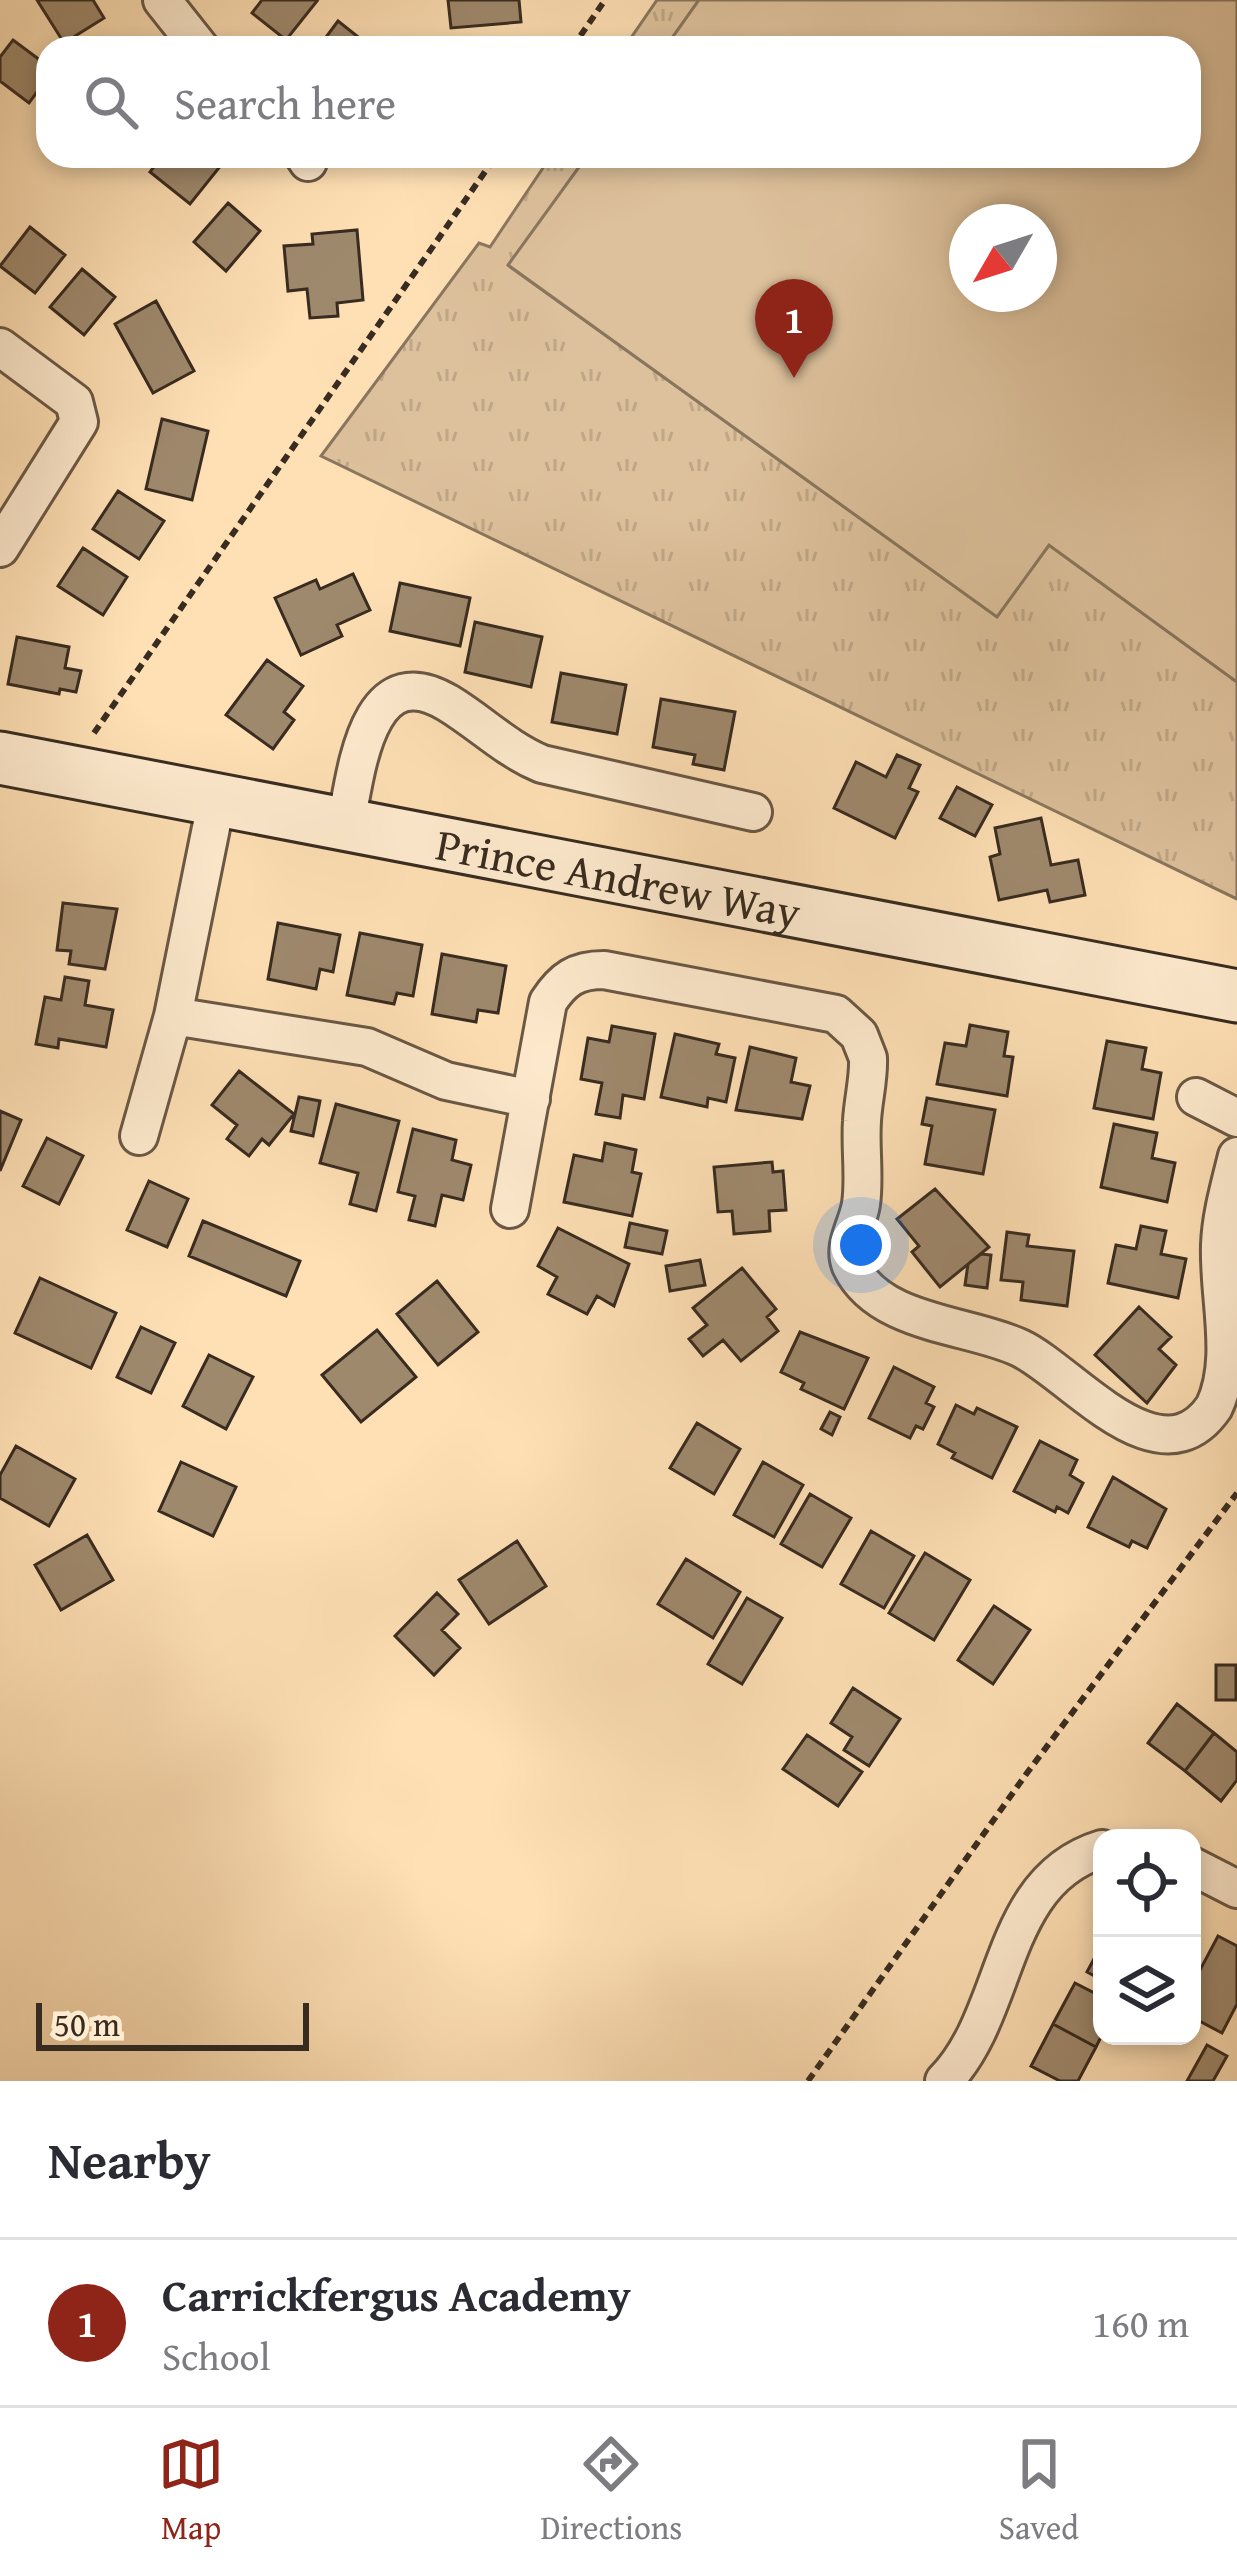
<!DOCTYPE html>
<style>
:root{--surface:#fff;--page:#f7f7f7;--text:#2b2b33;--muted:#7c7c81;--line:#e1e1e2;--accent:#8f2418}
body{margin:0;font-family:"Gentium Book Plus",serif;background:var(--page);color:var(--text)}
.controls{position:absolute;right:36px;bottom:36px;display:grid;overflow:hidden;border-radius:24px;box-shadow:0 6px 18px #0003}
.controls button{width:108px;height:108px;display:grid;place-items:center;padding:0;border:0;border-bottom:3px solid var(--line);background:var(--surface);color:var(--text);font:60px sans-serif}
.compass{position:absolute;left:949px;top:204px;width:108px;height:108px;border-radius:50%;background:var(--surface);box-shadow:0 6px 18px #0003;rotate:231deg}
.scale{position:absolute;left:36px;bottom:30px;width:273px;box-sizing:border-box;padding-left:12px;border:6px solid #382b20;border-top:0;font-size:33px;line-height:42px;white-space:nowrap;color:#382b20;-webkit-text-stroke:9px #ffebcf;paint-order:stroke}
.you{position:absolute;left:861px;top:1245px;width:42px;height:42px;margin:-30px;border:9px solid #fff;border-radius:50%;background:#1a73e8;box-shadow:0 0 0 18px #1a73e833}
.badge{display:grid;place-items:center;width:78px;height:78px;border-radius:50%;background:var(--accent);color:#fff;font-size:39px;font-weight:700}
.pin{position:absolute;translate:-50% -99px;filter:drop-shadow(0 3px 6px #0008)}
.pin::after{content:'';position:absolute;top:63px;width:42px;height:36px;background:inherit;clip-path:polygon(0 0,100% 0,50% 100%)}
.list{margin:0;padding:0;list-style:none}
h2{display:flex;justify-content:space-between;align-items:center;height:156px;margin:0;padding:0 48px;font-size:51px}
h2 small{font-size:39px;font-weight:400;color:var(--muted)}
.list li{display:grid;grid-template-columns:78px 1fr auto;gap:36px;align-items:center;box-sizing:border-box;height:168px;padding:0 48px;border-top:3px solid var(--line)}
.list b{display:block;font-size:45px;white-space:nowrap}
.list p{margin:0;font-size:39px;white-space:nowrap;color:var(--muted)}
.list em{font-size:39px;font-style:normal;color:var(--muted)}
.icon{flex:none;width:66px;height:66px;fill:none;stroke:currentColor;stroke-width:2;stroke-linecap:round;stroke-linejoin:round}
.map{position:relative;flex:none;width:1237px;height:2081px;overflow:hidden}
.search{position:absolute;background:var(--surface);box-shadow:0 6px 18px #0003;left:36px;right:36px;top:36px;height:132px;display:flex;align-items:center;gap:30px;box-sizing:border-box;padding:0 42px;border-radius:36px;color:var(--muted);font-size:45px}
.sheet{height:324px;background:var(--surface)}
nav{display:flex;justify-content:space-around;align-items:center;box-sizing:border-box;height:168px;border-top:3px solid var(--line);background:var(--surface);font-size:33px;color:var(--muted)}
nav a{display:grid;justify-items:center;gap:6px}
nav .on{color:var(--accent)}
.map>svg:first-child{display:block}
</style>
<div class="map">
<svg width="1237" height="2081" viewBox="0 0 1237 2081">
<defs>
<pattern id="grass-tufts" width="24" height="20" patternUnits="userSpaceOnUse" patternTransform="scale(3)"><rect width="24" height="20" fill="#ddc19c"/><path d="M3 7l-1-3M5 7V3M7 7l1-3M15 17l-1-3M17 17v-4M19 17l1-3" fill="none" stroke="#bea686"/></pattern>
</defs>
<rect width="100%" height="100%" fill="#ffe0b5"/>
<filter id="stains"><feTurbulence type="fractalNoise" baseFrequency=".00167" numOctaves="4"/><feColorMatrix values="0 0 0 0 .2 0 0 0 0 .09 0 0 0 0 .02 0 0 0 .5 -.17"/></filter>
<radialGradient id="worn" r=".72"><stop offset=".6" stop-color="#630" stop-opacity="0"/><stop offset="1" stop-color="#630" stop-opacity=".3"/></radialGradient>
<path fill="url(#grass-tufts)" stroke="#8a765e" stroke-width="3" d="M 657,0 L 699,0 L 665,48 L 624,48 Z
M 551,156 L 587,156 L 509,266 L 996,616 L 1049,545 L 1237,682 L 1237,899 L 321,456 L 479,243 L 490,247 Z"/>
<path fill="#ddc19c" stroke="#8a765e" stroke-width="3" fill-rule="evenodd" d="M 699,0 L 1237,0 L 1237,682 L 1049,545 L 997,617 L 508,265 L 587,156 L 1189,156 L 1189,48 L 665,48 ZM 967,222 L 1039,222 L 1039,294 L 967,294 Z"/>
<path fill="#9f896d" stroke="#382b20" stroke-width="3" d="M 37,0 L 93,0 L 104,18 L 64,43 Z
M 262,0 L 315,0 L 317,1 L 286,40 L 252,13 Z
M 448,0 L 519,0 L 521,22 L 451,28 Z
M 338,21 L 372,48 L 318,48 Z
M 13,40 L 48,66 L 48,77 L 29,103 L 0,81 L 0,57 Z
M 162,156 L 212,156 L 222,164 L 190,204 L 150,172 Z
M 228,203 L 260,231 L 226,271 L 194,242 Z
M 30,227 L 65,255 L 35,293 L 0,266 Z
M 357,230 L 363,300 L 337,303 L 338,316 L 310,318 L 307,289 L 288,291 L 284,246 L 313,244 L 312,234 Z
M 82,269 L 115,297 L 84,335 L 50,307 Z
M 156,301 L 194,371 L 153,393 L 115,324 Z
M 162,419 L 208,431 L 192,500 L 146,489 Z
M 118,491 L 164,521 L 139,559 L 93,529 Z
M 83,548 L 127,577 L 103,615 L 58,586 Z
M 353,574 L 370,610 L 337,625 L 342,636 L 301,655 L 275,598 L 316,580 L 320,589 Z
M 400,583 L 470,598 L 460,646 L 390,631 Z
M 475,622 L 542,637 L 531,687 L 465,672 Z
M 17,637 L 69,647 L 65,668 L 81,671 L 76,692 L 60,689 L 59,694 L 8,684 Z
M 267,660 L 303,686 L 284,712 L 294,720 L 273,749 L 226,715 Z
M 561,673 L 626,685 L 617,734 L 552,722 Z
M 661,699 L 735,712 L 724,770 L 693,764 L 695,755 L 653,747 Z
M 897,755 L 920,765 L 909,788 L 918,792 L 895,838 L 834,808 L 856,762 L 886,777 Z
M 957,787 L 992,805 L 975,836 L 940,818 Z
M 1041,818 L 1051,865 L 1078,860 L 1085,895 L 1050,902 L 1047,890 L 999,900 L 990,857 L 1000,854 L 995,828 Z
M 63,903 L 117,909 L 105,969 L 69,964 L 71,951 L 57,950 Z
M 278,923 L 340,935 L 333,972 L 320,969 L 316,989 L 268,979 Z
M 360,933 L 422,945 L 413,996 L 397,993 L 394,1004 L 347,995 Z
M 442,954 L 506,966 L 498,1013 L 478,1010 L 476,1022 L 432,1014 Z
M 65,977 L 89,981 L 85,1005 L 113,1010 L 106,1047 L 59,1039 L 58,1048 L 36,1044 L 45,997 L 61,1000 Z
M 970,1025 L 1008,1032 L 1004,1056 L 1013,1057 L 1007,1096 L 937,1084 L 945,1043 L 966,1046 Z
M 612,1026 L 655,1034 L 644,1099 L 623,1095 L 620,1118 L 596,1114 L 602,1083 L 581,1079 L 588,1038 L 609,1042 Z
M 675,1034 L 719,1044 L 716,1054 L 735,1058 L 726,1102 L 708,1098 L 707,1107 L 661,1097 Z
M 1107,1041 L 1146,1048 L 1142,1069 L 1161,1073 L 1153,1119 L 1094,1108 Z
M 750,1047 L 796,1058 L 791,1082 L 810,1086 L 802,1119 L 736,1110 Z
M 239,1071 L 294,1114 L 269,1145 L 262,1139 L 249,1156 L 227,1139 L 237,1125 L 212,1105 Z
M 299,1097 L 320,1101 L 313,1136 L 291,1131 Z
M 927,1098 L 995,1110 L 983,1174 L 925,1164 L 932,1126 L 922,1124 Z
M 336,1104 L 399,1121 L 376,1211 L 350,1204 L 358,1173 L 320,1163 Z
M 0,1111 L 21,1120 L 0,1171 Z
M 1114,1124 L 1157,1133 L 1152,1158 L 1175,1163 L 1167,1202 L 1101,1187 Z
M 413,1129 L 456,1140 L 452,1160 L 471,1165 L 463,1200 L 442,1195 L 435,1226 L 409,1220 L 415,1196 L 398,1192 Z
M 47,1138 L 83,1156 L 59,1204 L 23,1186 Z
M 605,1143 L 636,1150 L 632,1172 L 641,1174 L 632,1216 L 564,1202 L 574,1155 L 602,1161 Z
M 772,1162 L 773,1172 L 783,1171 L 786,1210 L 769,1211 L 770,1231 L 734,1234 L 732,1211 L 718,1212 L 714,1167 Z
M 149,1181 L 188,1199 L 167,1247 L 127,1230 Z
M 935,1189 L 989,1247 L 940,1287 L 912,1252 L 919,1246 L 897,1219 Z
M 203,1221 L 300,1261 L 286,1296 L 189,1256 Z
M 630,1223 L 667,1231 L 662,1254 L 625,1247 Z
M 1141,1226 L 1166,1231 L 1161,1254 L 1186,1259 L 1178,1298 L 1108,1283 L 1116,1245 L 1136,1249 Z
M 558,1228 L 629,1264 L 614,1306 L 597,1296 L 587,1314 L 548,1294 L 557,1277 L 538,1266 Z
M 1007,1232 L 1029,1235 L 1027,1246 L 1074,1251 L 1067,1306 L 1021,1300 L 1023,1282 L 1001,1280 Z
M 981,1254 L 991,1255 L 987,1288 L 965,1285 L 968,1264 Z
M 700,1260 L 705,1285 L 670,1291 L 666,1266 Z
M 742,1268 L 776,1309 L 767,1317 L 778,1331 L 741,1361 L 723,1340 L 703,1356 L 689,1339 L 707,1325 L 693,1308 Z
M 40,1278 L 116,1313 L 91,1368 L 15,1333 Z
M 437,1281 L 478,1332 L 438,1365 L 397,1314 Z
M 1139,1307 L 1171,1337 L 1159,1349 L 1176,1365 L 1147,1403 L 1095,1355 Z
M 141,1327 L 175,1343 L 151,1393 L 117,1377 Z
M 377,1330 L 416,1377 L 361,1422 L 322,1375 Z
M 800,1332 L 868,1358 L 844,1409 L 801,1389 L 804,1383 L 781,1372 Z
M 209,1355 L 253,1377 L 226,1429 L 183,1406 Z
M 894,1367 L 934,1387 L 926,1403 L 934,1407 L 923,1429 L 916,1426 L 910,1438 L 869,1418 Z
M 956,1405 L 974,1414 L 977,1408 L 1017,1427 L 992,1478 L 952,1458 L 955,1453 L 938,1444 Z
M 830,1412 L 840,1417 L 832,1435 L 821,1429 Z
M 697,1423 L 740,1449 L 714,1494 L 670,1468 Z
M 1040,1441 L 1077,1460 L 1070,1475 L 1083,1483 L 1068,1513 L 1057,1507 L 1055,1512 L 1014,1491 Z
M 16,1446 L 75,1479 L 49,1526 L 0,1498 L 0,1475 Z
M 181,1462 L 236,1487 L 213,1536 L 159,1511 Z
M 763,1462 L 803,1485 L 774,1537 L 734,1515 Z
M 1113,1477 L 1166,1509 L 1147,1548 L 1132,1541 L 1129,1547 L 1088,1527 Z
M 810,1494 L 851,1518 L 822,1567 L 781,1544 Z
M 871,1531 L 914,1556 L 884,1608 L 841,1584 Z
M 87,1535 L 113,1580 L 61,1610 L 35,1565 Z
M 517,1541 L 546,1586 L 489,1624 L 459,1580 Z
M 925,1553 L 970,1580 L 934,1640 L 889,1613 Z
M 686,1559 L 740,1592 L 713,1638 L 658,1604 Z
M 437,1593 L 458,1614 L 442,1630 L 460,1648 L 434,1675 L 395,1636 Z
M 747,1598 L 782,1618 L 742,1684 L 708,1664 Z
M 994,1606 L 1030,1630 L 993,1684 L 958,1660 Z
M 1216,1665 L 1236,1665 L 1236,1700 L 1216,1700 Z
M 853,1688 L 900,1719 L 869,1766 L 844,1750 L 852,1737 L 831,1723 Z
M 1177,1704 L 1214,1733 L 1185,1771 L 1148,1743 Z
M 1214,1733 L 1237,1752 L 1237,1780 L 1221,1801 L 1185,1771 Z
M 807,1735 L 862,1772 L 838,1806 L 783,1769 Z
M 1218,1936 L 1237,1946 L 1237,2004 L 1222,2033 L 1192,2017 L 1192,1985 Z
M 1102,1944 L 1102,1980 L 1087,1972 Z
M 1075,1983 L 1102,1997 L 1102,2035 L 1096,2047 L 1053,2024 Z
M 1053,2024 L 1096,2047 L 1078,2081 L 1060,2081 L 1031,2066 Z
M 1207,2045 L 1227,2056 L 1213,2081 L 1187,2081 Z"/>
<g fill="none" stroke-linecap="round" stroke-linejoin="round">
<defs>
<path id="street" d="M 162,0 L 200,48
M 304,156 L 308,162
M 0,347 L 74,402 L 79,422 L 0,548
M 346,823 C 356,773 367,654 448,703 C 481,723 506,749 542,764 L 753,812
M 173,1016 L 367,1047 L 446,1081 L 531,1099
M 1196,1097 L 1237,1118
M 139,1136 L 173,1016 L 217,798
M 510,1209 L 548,1002 C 563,979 576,970 604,970 L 836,1014 L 859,1035 L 868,1058 C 869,1079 863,1100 862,1121 C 860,1148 865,1177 861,1204 C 858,1225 842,1245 851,1266 C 879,1325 970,1324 1020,1348 C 1071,1372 1160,1486 1214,1407 C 1237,1359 1218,1298 1220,1245 C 1221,1215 1230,1185 1237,1156
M 1192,1866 L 1237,1889
M 944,2081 C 1011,2013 997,1881 1102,1849"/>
<g id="secondary">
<path id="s1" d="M 0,758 L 1237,996"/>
</g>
</defs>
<use href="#street" stroke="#6a5845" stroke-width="42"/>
<use href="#secondary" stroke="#382b20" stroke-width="57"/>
<path stroke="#382b20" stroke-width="6" stroke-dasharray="9 6" stroke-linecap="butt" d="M 572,48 L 605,0
M 94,733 L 496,156
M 808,2081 L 1027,1773 L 1237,1493"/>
<use href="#street" stroke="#ffebcf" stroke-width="36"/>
<use href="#secondary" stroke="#ffebcf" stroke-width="51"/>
</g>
<g text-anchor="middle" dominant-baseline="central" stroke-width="9" stroke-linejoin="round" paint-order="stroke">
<g font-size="45" fill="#382b20" stroke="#ffebcf">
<text stroke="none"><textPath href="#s1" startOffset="630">Prince Andrew Way</textPath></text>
</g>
</g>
<rect width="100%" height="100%" filter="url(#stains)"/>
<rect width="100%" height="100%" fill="url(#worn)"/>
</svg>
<div class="controls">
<button><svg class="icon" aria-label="locate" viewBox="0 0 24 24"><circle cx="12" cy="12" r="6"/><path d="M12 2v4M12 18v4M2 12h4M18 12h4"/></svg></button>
<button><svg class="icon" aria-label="layers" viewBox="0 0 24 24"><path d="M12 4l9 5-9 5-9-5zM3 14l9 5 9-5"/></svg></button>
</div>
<svg class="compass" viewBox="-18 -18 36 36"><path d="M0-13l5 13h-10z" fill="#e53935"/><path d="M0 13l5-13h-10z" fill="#7c7c81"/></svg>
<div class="scale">50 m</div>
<div class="you"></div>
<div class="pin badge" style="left:794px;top:378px">1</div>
<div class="search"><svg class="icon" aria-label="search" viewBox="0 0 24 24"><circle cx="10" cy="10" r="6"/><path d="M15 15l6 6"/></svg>Search here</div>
</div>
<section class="sheet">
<h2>Nearby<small></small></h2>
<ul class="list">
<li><span class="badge">1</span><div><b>Carrickfergus Academy</b><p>School</p></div><em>160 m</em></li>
</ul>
</section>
<nav>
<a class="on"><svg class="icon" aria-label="map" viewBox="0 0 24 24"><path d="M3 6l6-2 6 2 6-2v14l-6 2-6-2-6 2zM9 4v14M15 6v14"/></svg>Map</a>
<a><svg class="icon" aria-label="directions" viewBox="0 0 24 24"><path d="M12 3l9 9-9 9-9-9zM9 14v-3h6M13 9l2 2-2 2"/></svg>Directions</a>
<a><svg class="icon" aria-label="saved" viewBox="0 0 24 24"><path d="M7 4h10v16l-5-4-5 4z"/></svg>Saved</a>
</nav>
